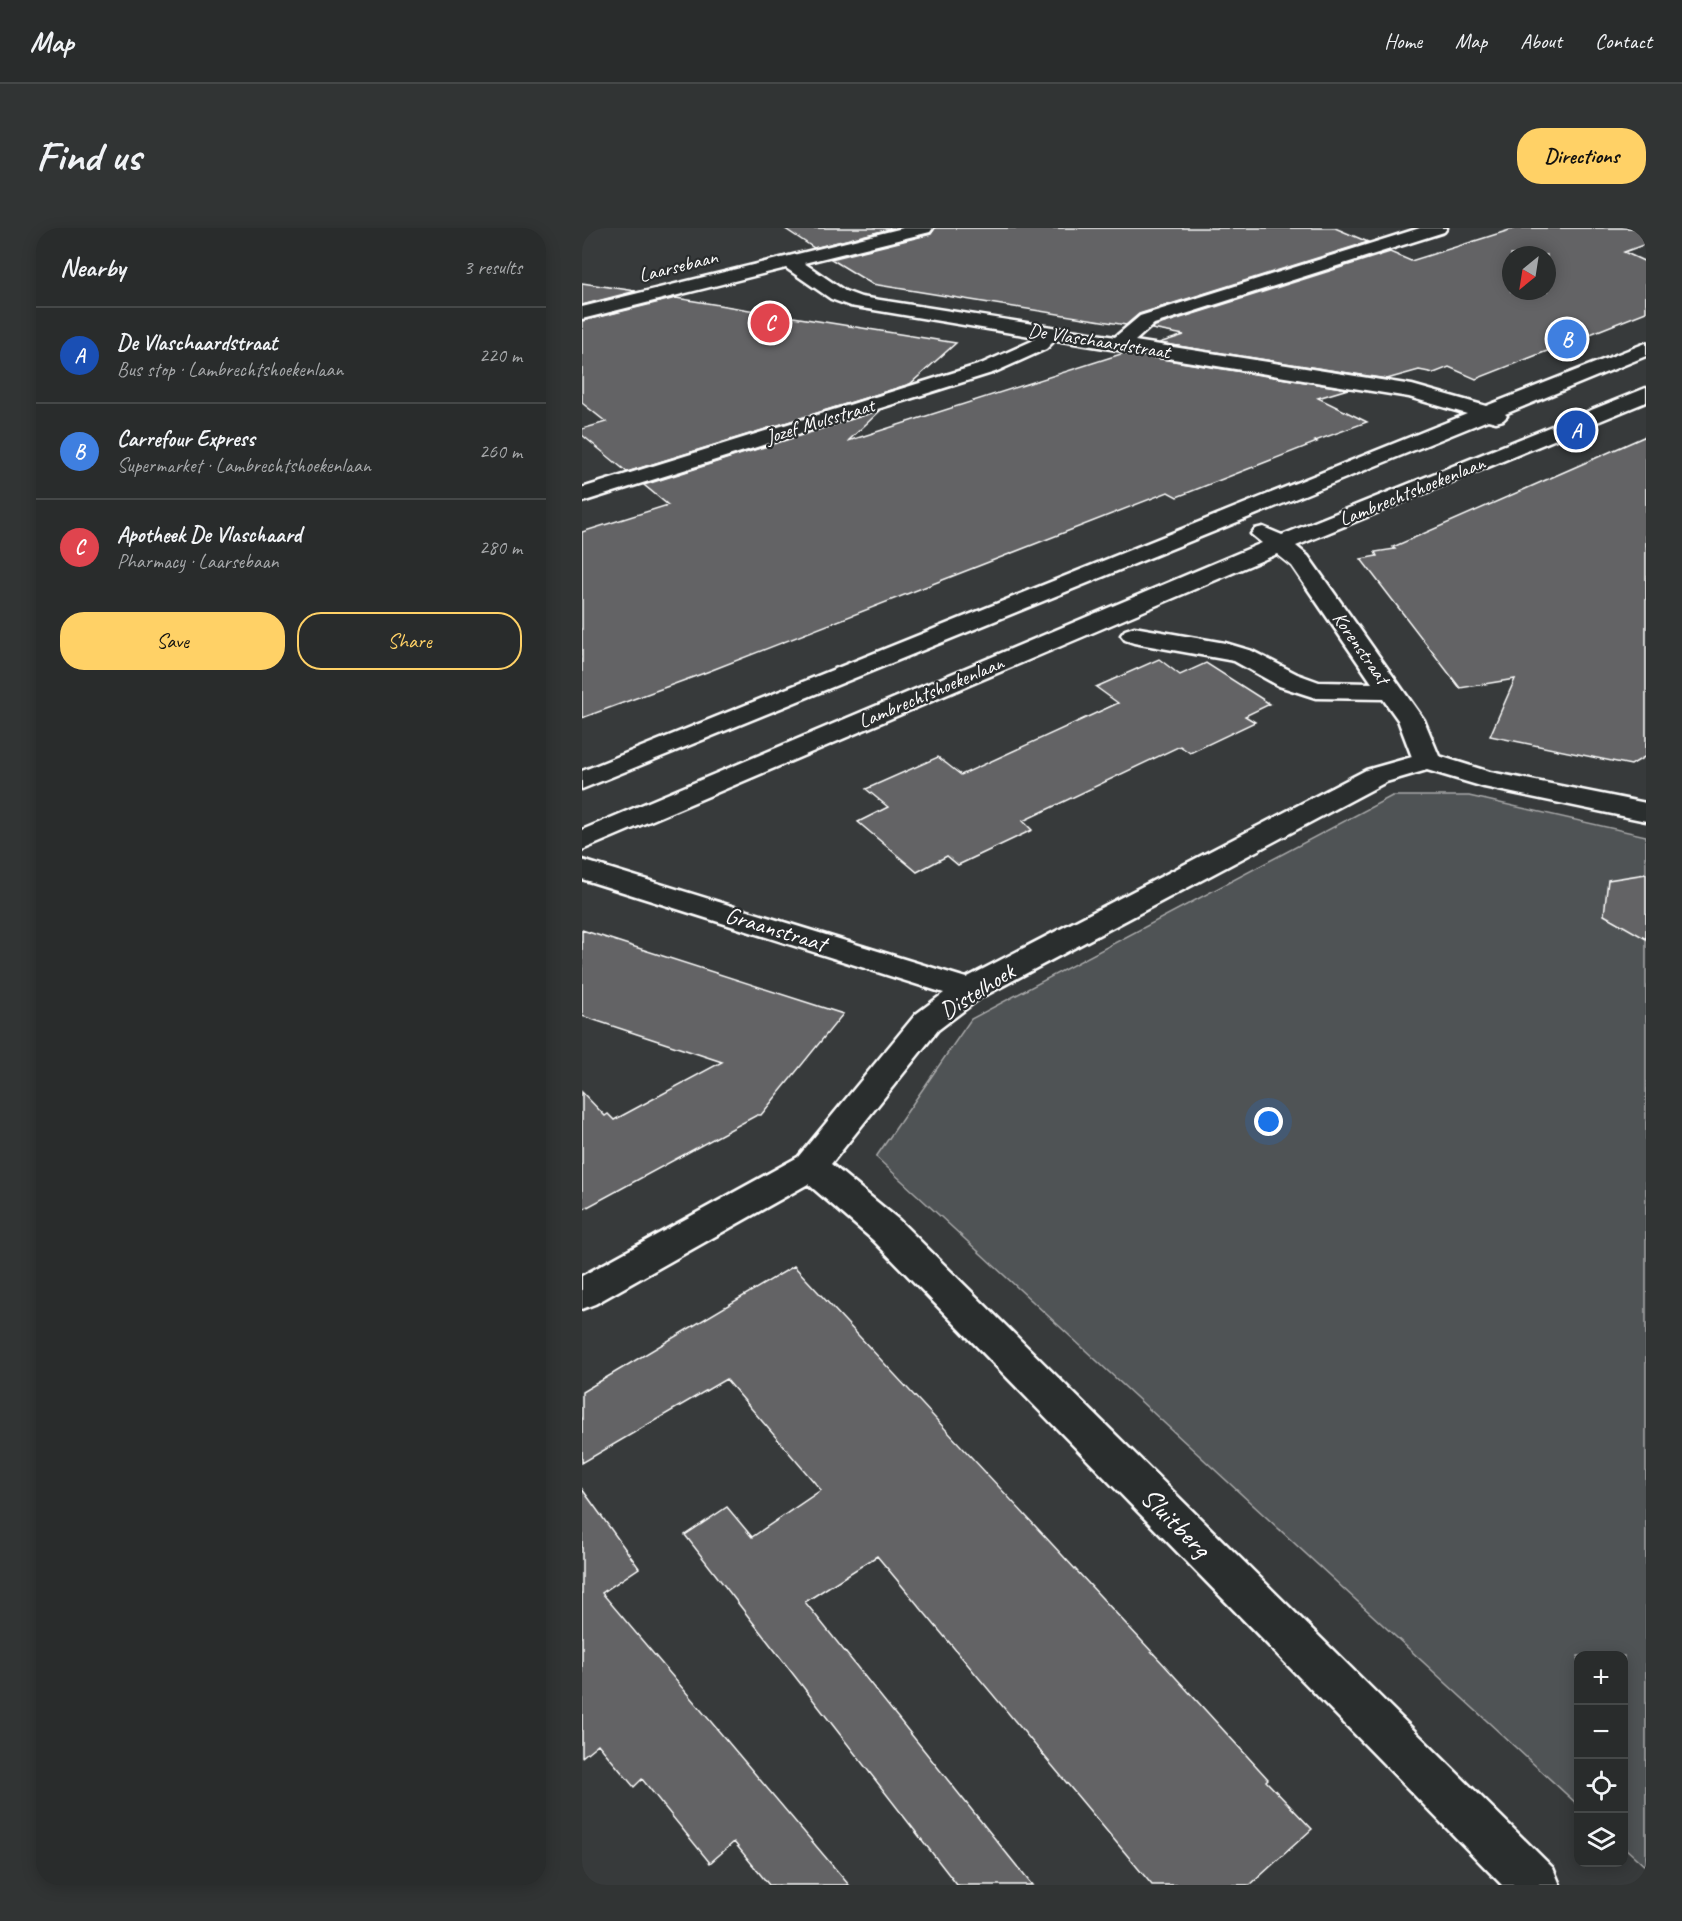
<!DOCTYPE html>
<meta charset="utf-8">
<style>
:root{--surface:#292c2c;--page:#313434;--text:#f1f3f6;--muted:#a5a7a9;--line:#454848;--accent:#ffd166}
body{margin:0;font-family:Caveat,sans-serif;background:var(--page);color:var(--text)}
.controls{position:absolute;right:18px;bottom:18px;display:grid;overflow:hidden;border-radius:12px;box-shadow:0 3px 15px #0003}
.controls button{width:54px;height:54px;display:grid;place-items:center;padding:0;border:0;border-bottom:2px solid var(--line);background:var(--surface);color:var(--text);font:30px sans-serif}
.compass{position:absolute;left:920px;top:18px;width:54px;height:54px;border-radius:50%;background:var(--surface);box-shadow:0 3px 15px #0003;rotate:210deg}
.you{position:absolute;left:687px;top:894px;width:21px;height:21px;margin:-15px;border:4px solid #fff;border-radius:50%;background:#1a73e8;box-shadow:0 0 0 9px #1a73e833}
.badge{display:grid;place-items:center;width:39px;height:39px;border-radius:50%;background:var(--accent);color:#fff;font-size:20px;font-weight:700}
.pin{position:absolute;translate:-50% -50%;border:3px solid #fff;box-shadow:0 2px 6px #0006}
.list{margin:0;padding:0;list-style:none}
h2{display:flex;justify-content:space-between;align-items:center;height:78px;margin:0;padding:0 24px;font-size:26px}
h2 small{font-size:20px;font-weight:400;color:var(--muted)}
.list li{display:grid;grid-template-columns:39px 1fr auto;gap:18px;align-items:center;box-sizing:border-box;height:96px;padding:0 24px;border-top:2px solid var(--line)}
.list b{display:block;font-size:22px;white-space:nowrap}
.list p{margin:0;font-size:20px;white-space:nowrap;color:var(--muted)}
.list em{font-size:20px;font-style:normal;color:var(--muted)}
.actions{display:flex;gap:12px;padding:18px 24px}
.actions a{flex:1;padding:14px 0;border:2px solid var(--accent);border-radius:24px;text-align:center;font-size:21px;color:var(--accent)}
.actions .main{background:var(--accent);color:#111}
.icon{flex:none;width:33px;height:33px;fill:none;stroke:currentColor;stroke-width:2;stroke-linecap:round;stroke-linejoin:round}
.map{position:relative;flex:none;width:1064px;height:1657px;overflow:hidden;border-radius:24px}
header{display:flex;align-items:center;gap:36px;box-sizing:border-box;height:84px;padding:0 30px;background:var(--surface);border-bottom:2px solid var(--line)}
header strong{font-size:28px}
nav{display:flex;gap:33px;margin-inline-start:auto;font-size:21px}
.intro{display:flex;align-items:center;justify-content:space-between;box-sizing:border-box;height:144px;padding:0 36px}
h1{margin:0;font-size:42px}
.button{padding:15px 27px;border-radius:24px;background:var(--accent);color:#111;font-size:21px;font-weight:700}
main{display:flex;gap:36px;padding:0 36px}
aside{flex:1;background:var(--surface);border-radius:24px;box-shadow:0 3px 15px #0003}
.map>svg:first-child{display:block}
</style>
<header>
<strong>Map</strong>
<nav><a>Home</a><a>Map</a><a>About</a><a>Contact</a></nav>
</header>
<div class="intro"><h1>Find us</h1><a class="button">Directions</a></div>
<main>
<aside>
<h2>Nearby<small>3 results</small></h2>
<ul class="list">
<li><span class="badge" style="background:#1a4fb4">A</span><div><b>De Vlaschaardstraat</b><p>Bus stop · Lambrechtshoekenlaan</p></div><em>220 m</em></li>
<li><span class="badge" style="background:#3f7fe0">B</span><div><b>Carrefour Express</b><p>Supermarket · Lambrechtshoekenlaan</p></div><em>260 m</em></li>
<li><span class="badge" style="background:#e0444e">C</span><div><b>Apotheek De Vlaschaard</b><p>Pharmacy · Laarsebaan</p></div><em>280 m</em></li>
</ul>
<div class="actions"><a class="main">Save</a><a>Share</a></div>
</aside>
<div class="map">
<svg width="1064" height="1657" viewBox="0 0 1064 1657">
<rect width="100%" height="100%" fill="#373a3b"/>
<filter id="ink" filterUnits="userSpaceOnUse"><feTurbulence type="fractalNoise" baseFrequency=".0167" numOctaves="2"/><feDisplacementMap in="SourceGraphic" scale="12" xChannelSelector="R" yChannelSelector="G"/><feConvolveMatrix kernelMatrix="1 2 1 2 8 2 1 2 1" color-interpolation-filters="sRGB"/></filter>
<g filter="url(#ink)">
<path fill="#505354" stroke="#a8a9aa" stroke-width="1.5" d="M 810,568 L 887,568 L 1064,608 L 1064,1639 L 1042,1619 L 1042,1428 L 996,1428 L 996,1577 L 294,929 L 389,791 Z"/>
<path fill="#636465" stroke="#fff" stroke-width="1.5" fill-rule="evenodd" d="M 202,0 L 312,0 L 232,20 Z
M 353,0 L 753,0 L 786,14 L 557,86 L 544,97 L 290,56 L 249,31 L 349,6 Z
M 934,0 L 1064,0 L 1064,16 L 1042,24 L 1064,34 L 1064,84 L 894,151 L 867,139 L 852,145 L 837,142 L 805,151 L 577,115 L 602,107 L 570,101 L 573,98 L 808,24 L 829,33 ZM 929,27 L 965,27 L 965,63 L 929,63 Z
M 0,55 L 54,63 L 0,77 Z
M 94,70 L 205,88 L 374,115 L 328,156 L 45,244 L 0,207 L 0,201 L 24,194 L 0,175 L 0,93 Z
M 542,125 L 766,161 L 736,170 L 785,194 L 733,213 L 735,214 L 595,269 L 586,264 L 125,444 L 0,490 L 0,304 L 86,277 L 62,257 L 299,182 L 266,213 Z
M 1064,208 L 1064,528 L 1049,537 L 908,508 L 933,451 L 878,460 L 779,331 L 795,328 L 793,324 L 813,321 L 811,319 Z
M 577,431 L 598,447 L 624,435 L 688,476 L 663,488 L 673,494 L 608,525 L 598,518 L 441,593 L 450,602 L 376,637 L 365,628 L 335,644 L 276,594 L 306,579 L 284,561 L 356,529 L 379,547 L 536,475 L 514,459 Z
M 1064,646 L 1064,711 L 1022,687 L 1026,652 Z
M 0,702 L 261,786 L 179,887 L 175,887 L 0,982 L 0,864 L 23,888 L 26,886 L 32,892 L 140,834 L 0,788 Z
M 212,1038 L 584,1439 L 686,1551 L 684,1553 L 730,1601 L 668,1657 L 570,1657 L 295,1328 L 223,1374 L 450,1657 L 375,1657 L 103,1307 L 145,1279 L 170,1309 L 239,1262 L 144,1151 L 0,1235 L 0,1164 Z
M 0,1261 L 57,1340 L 20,1365 L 267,1657 L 187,1657 L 152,1614 L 128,1635 L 60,1551 L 52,1559 L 16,1516 L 0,1529 Z"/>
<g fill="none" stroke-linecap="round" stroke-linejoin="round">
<defs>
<path id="minor" d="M 321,0 L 351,0 L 348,4 L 222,35 L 263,63 L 279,69 L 533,109 L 558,88 L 838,0 L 865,0 L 862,4 L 572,96 L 553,113 L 830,157 L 904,178 L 1064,115 L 1064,128 L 923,186 L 925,188 L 921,192 L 914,194 L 906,192 L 0,561 L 0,543 L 885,186 L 827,169 L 473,112 L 464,121 L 413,144 L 0,274 L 0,260 L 399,136 L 450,113 L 454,109 L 268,78 L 249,71 L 204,40 L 0,91 L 0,79 Z
M 1064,160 L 1064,174 L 714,318 L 726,328 L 842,492 L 857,528 L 908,544 L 1064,575 L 1064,593 L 902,559 L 845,542 L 804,554 L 398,770 L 356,802 L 249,936 L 317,992 L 971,1640 L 978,1657 L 920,1657 L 291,1012 L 226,956 L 13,1076 L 0,1081 L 0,1048 L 216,929 L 334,786 L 362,765 L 0,651 L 0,632 L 384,750 L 784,542 L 830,529 L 816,492 L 801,471 L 734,470 L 697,458 L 652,433 L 552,415 L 543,412 L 539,407 L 543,402 L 552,399 L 643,415 L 670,423 L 715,446 L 737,454 L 790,455 L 710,338 L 695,326 L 0,622 L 0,602 L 680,315 L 669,306 L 673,301 L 681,299 L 700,307 Z"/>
</defs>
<use href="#minor" stroke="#fff" stroke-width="5"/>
<use href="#minor" fill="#2a2d2e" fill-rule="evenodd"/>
</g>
</g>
<g text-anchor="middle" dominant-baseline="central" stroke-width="4.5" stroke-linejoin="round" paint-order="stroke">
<g font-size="20" fill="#fff" stroke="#2a2d2e">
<text transform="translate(96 38) rotate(-14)">Laarsebaan</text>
<text transform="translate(517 113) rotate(9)">De Vlaschaardstraat</text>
<text transform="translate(238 193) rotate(-17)">Jozef Mulsstraat</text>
<text transform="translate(830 263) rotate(-22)">Lambrechtshoekenlaan</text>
<text transform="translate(779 420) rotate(55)">Korenstraat</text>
<text transform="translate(349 464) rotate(-23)">Lambrechtshoekenlaan</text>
</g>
<g font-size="24" fill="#fff" stroke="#2a2d2e">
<text transform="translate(194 701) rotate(17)">Graanstraat</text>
<text transform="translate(395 763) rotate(-32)">Distelhoek</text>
</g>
<g font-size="28" fill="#fff" stroke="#2a2d2e">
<text transform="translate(594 1294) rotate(45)">Sluitberg</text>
</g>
</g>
</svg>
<div class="controls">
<button>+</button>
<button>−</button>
<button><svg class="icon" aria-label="locate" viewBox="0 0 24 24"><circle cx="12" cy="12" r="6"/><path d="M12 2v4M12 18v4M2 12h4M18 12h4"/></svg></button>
<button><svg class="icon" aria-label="layers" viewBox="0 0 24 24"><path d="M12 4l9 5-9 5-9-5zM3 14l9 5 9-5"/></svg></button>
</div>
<svg class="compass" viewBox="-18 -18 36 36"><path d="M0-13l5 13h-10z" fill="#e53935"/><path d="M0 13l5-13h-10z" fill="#a5a7a9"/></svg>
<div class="you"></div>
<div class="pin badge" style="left:994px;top:202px;background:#1a4fb4">A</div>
<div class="pin badge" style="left:985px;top:111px;background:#3f7fe0">B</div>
<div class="pin badge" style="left:188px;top:95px;background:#e0444e">C</div>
</div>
</main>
